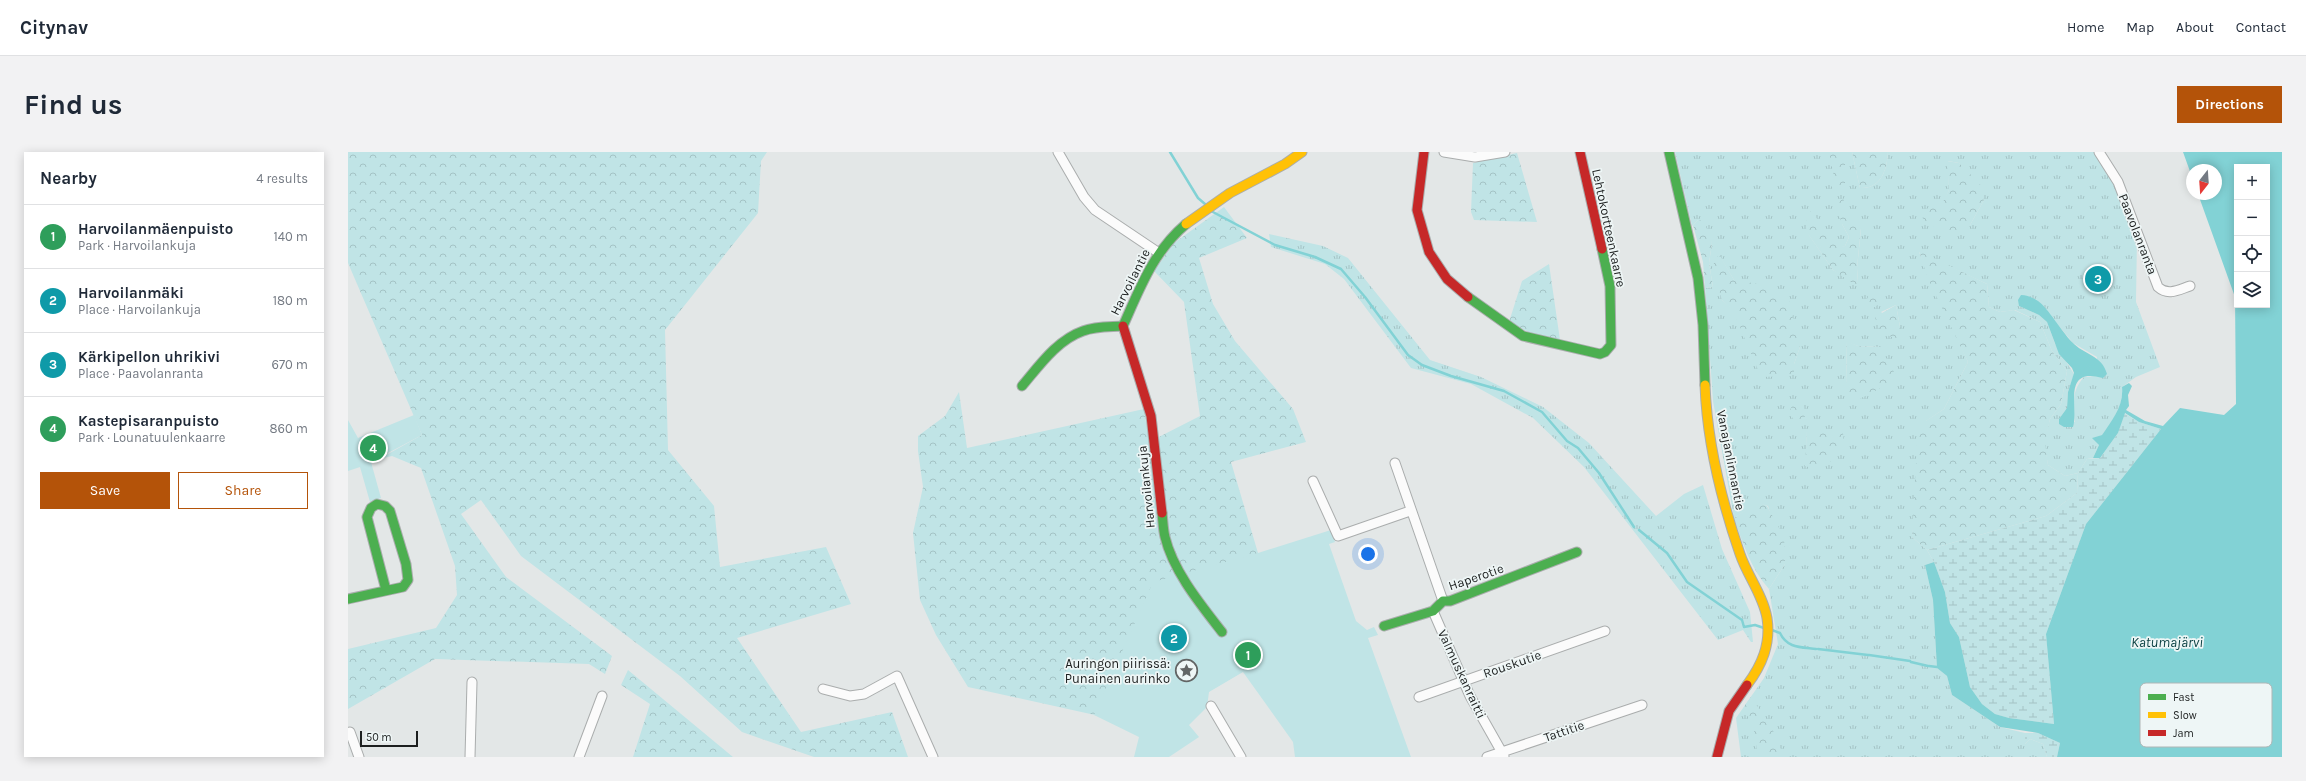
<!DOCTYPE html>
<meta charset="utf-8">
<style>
:root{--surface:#fff;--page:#f2f2f3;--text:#1f2937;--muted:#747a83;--line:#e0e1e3;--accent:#b45309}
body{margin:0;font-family:Karla,sans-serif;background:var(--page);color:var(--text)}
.controls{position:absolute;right:12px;top:12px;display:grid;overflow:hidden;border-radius:0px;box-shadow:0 2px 10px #0003}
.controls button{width:36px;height:36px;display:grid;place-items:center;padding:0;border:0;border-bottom:1px solid var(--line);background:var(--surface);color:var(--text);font:20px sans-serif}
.compass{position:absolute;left:1838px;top:12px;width:36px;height:36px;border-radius:50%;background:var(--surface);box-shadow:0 2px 10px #0003;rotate:197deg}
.scale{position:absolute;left:12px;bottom:10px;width:58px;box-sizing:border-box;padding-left:4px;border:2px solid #1c1f1f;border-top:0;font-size:11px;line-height:14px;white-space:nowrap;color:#1c1f1f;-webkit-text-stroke:3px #eef6f6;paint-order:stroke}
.you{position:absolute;left:1020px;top:402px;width:14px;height:14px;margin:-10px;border:3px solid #fff;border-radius:50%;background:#1a73e8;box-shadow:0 0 0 6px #1a73e833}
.badge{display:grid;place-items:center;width:26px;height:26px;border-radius:50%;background:var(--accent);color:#fff;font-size:13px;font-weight:700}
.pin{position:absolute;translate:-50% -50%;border:2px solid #fff;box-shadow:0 1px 4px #0006}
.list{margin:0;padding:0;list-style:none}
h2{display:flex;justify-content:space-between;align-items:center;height:52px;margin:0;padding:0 16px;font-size:17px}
h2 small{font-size:13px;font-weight:400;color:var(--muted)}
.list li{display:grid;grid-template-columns:26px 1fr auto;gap:12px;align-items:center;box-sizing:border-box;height:64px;padding:0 16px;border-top:1px solid var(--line)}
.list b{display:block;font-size:15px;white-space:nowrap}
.list p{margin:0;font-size:13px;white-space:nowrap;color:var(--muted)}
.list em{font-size:13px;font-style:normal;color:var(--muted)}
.actions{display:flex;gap:8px;padding:12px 16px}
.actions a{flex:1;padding:9px 0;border:1px solid var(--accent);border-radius:0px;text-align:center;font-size:14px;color:var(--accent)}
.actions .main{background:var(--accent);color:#fff}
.icon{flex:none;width:22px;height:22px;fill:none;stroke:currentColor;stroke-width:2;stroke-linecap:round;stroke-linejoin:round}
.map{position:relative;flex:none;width:1934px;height:605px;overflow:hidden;border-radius:0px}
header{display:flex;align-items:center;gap:24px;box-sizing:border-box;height:56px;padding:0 20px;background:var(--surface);border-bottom:1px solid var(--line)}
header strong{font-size:19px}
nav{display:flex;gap:22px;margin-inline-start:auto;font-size:14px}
.intro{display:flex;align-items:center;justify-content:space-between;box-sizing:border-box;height:96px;padding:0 24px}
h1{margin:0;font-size:28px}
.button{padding:10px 18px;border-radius:0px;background:var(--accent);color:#fff;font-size:14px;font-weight:700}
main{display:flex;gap:24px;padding:0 24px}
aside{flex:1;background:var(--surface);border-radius:0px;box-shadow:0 2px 10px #0003}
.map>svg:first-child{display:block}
</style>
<header>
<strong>Citynav</strong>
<nav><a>Home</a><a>Map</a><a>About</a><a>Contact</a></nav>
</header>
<div class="intro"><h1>Find us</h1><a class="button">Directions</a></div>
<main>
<aside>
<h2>Nearby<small>4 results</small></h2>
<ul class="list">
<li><span class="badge" style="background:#2e9e5b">1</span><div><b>Harvoilanmäenpuisto</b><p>Park · Harvoilankuja</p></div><em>140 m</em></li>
<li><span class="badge" style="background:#0f9aa8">2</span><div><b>Harvoilanmäki</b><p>Place · Harvoilankuja</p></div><em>180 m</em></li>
<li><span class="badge" style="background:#0f9aa8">3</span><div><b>Kärkipellon uhrikivi</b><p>Place · Paavolanranta</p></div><em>670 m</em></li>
<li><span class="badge" style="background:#2e9e5b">4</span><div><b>Kastepisaranpuisto</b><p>Park · Lounatuulenkaarre</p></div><em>860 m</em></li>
</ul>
<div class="actions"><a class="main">Save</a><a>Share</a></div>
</aside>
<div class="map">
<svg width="1934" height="605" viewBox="0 0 1934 605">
<defs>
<pattern id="grass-tufts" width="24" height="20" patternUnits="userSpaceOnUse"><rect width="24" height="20" fill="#c0e4e6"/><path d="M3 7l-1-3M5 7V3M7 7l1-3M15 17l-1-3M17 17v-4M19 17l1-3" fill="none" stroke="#a4c3c5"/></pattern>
<pattern id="forest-crowns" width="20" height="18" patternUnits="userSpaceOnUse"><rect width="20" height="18" fill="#c0e4e6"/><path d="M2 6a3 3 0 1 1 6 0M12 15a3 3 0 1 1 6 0" fill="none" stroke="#a4c3c5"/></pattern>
<pattern id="wetland-marsh" width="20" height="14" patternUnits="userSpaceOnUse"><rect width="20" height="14" fill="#c0e4e6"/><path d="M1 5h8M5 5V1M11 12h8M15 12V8" fill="none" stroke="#a4c3c5"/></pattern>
</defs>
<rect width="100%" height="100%" fill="#e3e7e7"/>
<path fill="url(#grass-tufts)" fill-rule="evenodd" d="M 1327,0 L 1504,0 L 1512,36 C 1533,37 1539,18 1540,0 L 1747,0 L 1771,39 L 1789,85 L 1788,150 L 1812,215 L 1788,225 L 1774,235 C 1776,254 1765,268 1754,283 L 1745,286 L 1751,293 L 1745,306 L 1739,307 L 1730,321 L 1717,324 L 1700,313 L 1696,291 L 1702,267 L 1713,252 L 1719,219 L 1704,199 L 1692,170 L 1667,158 L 1652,160 L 1641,155 L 1639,132 L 1571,100 L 1620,210 L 1596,257 L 1578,269 L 1564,385 L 1579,398 L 1586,410 L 1577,413 L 1585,448 L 1589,516 L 1599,524 L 1604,543 L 1652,575 L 1677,581 L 1677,592 L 1682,587 L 1695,592 L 1699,605 L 1393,605 L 1388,566 L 1416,526 L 1430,492 L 1421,437 L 1437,412 L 1420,354 L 1410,351 L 1386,366 L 1365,249 L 1357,136 L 1365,135 L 1361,111 L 1364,91 L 1350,68 L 1344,74 ZM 1600,9 L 1611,11 L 1636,48 L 1622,73 L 1595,53 L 1601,38 ZM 1459,71 L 1476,77 L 1491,96 L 1497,94 L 1501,85 L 1494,72 L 1513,77 L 1509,116 L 1510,131 L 1485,118 L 1461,83 ZM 1371,103 L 1386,128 L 1452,195 L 1446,212 L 1446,220 L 1374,148 ZM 1691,150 L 1725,191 L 1749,205 L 1748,224 L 1736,225 C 1724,238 1724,253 1727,270 L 1711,267 L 1719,256 L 1720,240 L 1726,222 L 1707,192 L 1699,170 L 1691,163 L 1671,154 ZM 1548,153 L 1552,175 L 1533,160 ZM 1498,190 L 1510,194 L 1532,195 L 1499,233 ZM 1459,279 L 1476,284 L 1458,314 Z
M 921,82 L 975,94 L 1000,106 L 1082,208 L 1133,225 L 1195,255 L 1241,291 L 1308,364 L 1336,342 L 1355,333 L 1374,397 L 1402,460 L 1405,490 L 1403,490 L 1395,478 L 1370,488 L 1236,315 L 1185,266 L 1123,232 L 1063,216 L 996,127 L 977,112 L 923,95 Z"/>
<path fill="url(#forest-crowns)" d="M 0,0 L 419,0 L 413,9 L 410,61 L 317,178 L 320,298 L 366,354 L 372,415 L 478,395 L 503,452 L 389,486 L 453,580 L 544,560 L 560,605 L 466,605 L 394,580 L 332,524 L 173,404 L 133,348 L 113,362 L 158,425 L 264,504 L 257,522 L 241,512 L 87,507 L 0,557 L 0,497 L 88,476 L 109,443 L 107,414 L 73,316 L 44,304 L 31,307 L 74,283 L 0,111 Z
M 1482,0 L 1497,0 L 1497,33 L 1491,37 L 1484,36 L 1482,27 L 1486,20 L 1482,10 Z
M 1504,0 L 1540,0 C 1539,18 1533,37 1512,36 Z
M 1169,1 L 1189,70 L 1126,68 L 1123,60 L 1125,11 Z
M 1599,9 L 1611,11 L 1632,32 L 1636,48 L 1622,73 L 1613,81 L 1577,72 L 1572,59 L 1594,52 L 1601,38 Z
M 1495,46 L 1502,70 L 1513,76 L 1509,116 L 1510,131 L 1507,133 L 1485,118 L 1458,79 L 1459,65 L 1463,59 L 1491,95 L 1497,94 L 1501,85 L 1494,72 L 1488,53 Z
M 876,55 L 899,86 L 851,106 L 865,152 L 887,189 L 945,257 L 958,290 L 883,310 L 910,401 L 904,514 L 801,575 L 620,535 L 588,483 L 572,448 L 565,381 L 575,335 L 570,299 L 570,284 L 597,264 L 611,240 L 619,296 L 796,257 L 801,290 L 852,264 L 836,150 L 806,119 L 826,91 Z
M 1350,68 L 1356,69 L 1364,91 L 1361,111 L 1365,135 L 1357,136 L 1355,110 L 1345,73 Z
M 1571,99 L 1639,132 L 1641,155 L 1652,160 L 1666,158 L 1692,170 L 1704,199 L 1719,219 L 1713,252 L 1702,267 L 1697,291 L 1700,313 L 1717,324 L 1730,321 L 1729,341 L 1698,364 L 1579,398 L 1564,385 L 1570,274 L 1596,257 L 1620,210 L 1581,129 Z
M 1371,102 L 1386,128 L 1422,134 L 1441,148 L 1452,195 L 1446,212 L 1446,220 L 1441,224 L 1413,225 L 1387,163 L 1374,148 L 1364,115 Z
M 1201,112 L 1212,188 L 1190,185 L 1161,170 L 1174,129 Z
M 1521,142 L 1532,142 L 1535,149 L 1524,157 L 1518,150 Z
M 1548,153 L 1552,175 L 1557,182 L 1554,187 C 1539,185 1531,181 1527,165 Z
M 1498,189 L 1510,194 L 1532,195 L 1550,227 L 1502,252 L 1499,233 Z
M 1445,252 L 1456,254 L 1457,263 L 1455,272 L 1449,273 L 1441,260 Z
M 1494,277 C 1500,296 1486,307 1473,318 L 1457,314 L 1459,279 Z
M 1410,350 L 1419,354 L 1436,385 L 1437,412 L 1421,437 C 1403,417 1395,392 1386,366 Z
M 280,518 L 385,605 L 285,605 L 302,552 L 273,533 Z
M 1403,545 L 1424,576 L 1432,596 L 1442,605 L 1410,605 L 1406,578 L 1397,557 L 1397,553 Z"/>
<path fill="url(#wetland-marsh)" d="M 1776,261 L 1791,270 L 1813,277 L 1738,372 L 1698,482 L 1706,572 L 1661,566 L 1647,562 L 1634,552 L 1622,535 L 1611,485 L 1602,471 L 1597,440 L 1586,410 L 1579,398 L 1698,364 L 1729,341 L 1730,321 L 1739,307 L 1752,306 L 1770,281 Z
M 1677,581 L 1690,581 L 1712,591 L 1709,605 L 1699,605 L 1695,592 L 1682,587 L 1677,592 Z"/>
<path fill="#c0e4e6" d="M 66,263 L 74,283 L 23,310 L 33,346 L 22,350 L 12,315 L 0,319 L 0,268 L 10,286 Z
M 983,378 L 987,390 L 981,392 L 1008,469 L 1019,478 L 1026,475 L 1030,483 L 1020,486 L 1063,605 L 947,605 L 945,590 L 895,520 L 861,540 L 859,555 L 841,573 L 851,585 L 821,605 L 786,605 L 791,585 L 746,563 L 805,430 L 910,401 Z"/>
<path fill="#82d2d5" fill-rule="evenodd" d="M 1835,0 L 1934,0 L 1934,605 L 1709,605 L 1712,591 L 1690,581 L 1652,575 L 1604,543 L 1599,524 L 1589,516 L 1585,448 L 1577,413 L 1586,410 L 1597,440 L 1602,471 L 1611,485 L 1622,535 L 1634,552 L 1647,562 L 1661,566 L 1706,572 L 1698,482 L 1738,372 L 1813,277 L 1791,270 L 1777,261 L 1770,281 L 1752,306 L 1745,306 L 1751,293 L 1744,286 L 1754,283 C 1764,268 1776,254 1774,235 L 1781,231 L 1784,234 L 1780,243 L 1781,254 L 1778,258 L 1797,269 L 1815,274 L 1832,256 L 1876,263 L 1888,252 L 1887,145 L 1850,42 L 1868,42 L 1868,18 L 1844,18 L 1844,25 ZM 1889,15 L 1919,15 L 1919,153 L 1889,153 Z
M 1673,143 C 1679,143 1685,146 1690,149 C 1700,156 1714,180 1724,190 C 1736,203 1754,203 1759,222 L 1755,226 C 1713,214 1731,256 1725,275 L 1716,275 L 1711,272 L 1711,267 L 1719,256 L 1720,240 L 1726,221 L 1724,216 L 1711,202 L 1699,170 L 1691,163 L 1671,154 L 1670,148 Z"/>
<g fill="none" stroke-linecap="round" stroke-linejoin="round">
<path stroke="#82d2d5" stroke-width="2.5" d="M 822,0 L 850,46 L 857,52
M 863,59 L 927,93 L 967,105 L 993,117 L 1017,145 L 1060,203 L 1074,213 L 1103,224 L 1156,239
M 1156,239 L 1194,260 L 1219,289 L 1230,296 L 1251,321 L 1286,375
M 1291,378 L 1319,401 L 1339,430 L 1394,468 L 1396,475 L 1407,473
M 1407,473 L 1416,476
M 1424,478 L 1432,481 C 1439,496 1452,495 1468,497
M 1470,497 L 1520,503
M 1521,503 L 1562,509
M 1563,510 L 1580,514
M 1581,514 L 1589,515"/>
<defs>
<path id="street" d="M 710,0 L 736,45 L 747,58 L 811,101
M 1096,0 L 1127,5 L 1157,0
M 1751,0 L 1770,30 L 1810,135 C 1820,144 1830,138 1842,134
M 1047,311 L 1095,449
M 965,329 L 990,384 L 1062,359
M 1085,459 L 1122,544 L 1156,604
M 475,537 L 502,544 L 516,542 L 549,524 L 585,605
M 1071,545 L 1257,479
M 863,554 L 893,605
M 2,580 L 11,605
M 122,605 L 124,530
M 231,605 L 254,544
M 1139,605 L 1294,553"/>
<path id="fast" d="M 1321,0 L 1350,126 L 1355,173 L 1357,233
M 1120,145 L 1175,184 L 1252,202 L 1257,200 L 1263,193 L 1262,134 L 1254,97
M 674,234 C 691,214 709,188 735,179 C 748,174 762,175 775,174 C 792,136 805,100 838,72
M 814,361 C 815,369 815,377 817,385 C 825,419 853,453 874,480
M 0,447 L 55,435 L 60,428 L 58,412 L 42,359 L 37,354 L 29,352 L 23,356 L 19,365 L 38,438
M 1036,474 L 1085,459 L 1095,449 L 1102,449 L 1229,400"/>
<path id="slow" d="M 838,72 L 882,41 L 937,12 L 954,0
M 1357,233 C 1359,288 1374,350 1392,402 C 1399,423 1415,443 1419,466 C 1423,492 1414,513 1399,533"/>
<path id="jam" d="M 1076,0 L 1069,58 L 1081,100 L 1099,127 L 1120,145
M 1232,0 L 1254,97
M 775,174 L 803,264 L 814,361
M 1369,605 L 1381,559 L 1399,533"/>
</defs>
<use href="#street" stroke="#aaadad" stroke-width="11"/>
<use href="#fast" stroke="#aaadad" stroke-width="11"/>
<use href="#slow" stroke="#aaadad" stroke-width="11"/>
<use href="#jam" stroke="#aaadad" stroke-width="11"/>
<use href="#street" stroke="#fbfbfb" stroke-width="9"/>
<use href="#fast" stroke="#4caf50" stroke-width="9"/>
<use href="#slow" stroke="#ffc107" stroke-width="9"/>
<use href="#jam" stroke="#c62828" stroke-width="9"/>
</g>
<defs>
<symbol id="sight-ring" viewBox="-11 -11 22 22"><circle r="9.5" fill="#eef6f6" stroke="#626565" stroke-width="1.5"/><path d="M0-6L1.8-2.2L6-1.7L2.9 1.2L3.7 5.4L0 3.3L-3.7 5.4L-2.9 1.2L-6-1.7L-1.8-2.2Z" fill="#626565"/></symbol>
</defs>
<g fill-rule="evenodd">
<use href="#sight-ring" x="826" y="506" width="25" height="25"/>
</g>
<g text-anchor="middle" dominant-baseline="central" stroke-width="3.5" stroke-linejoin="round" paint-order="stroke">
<g font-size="13" fill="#1c1f1f" stroke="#eef6f6">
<text transform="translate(1261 76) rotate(78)">Lehtokortteenkaarre</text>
<text transform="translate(1790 82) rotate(69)">Paavolanranta</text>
<text transform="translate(782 130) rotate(-63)">Harvoilantie</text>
<text transform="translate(1383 308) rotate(79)">Vanajanlinnantie</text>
<text transform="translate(798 335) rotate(-96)">Harvoilankuja</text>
<text transform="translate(1128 425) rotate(-19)">Haperotie</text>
<text transform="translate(1164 512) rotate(-19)">Rouskutie</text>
<text transform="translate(1114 522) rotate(65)">Valmuskanraitti</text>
<text transform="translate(1216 579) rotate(-19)">Tattitie</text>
</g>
<g font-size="13" fill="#1c1f1f" stroke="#eef6f6" text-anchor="end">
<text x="822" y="511">Auringon piirissä:<tspan x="822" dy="15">Punainen aurinko</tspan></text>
</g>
<g font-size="14" font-style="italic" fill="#093f41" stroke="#eef6f6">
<text x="1819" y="490">Katumajärvi</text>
</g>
</g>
<rect x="1792" y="531" width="132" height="64" rx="6" fill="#eef6f6" stroke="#afb6b6" stroke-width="1"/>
<rect x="1800" y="542" width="18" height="6" fill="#4caf50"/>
<rect x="1800" y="560" width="18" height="6" fill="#ffc107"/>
<rect x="1800" y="578" width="18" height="6" fill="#c62828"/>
<g font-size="11" fill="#1c1f1f">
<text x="1825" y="549">Fast</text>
<text x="1825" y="567">Slow</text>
<text x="1825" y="585">Jam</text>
</g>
</svg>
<div class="controls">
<button>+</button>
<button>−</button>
<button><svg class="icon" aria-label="locate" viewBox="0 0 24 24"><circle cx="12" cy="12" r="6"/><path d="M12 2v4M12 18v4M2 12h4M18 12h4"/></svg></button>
<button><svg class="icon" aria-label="layers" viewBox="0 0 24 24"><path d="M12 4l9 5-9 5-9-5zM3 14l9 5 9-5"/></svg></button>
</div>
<svg class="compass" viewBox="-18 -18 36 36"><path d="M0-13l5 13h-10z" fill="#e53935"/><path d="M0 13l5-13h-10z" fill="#747a83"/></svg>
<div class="scale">50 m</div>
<div class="you"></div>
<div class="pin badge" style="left:900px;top:503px;background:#2e9e5b">1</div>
<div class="pin badge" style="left:826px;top:486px;background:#0f9aa8">2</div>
<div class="pin badge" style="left:1750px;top:127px;background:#0f9aa8">3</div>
<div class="pin badge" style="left:25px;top:296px;background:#2e9e5b">4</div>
</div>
</main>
